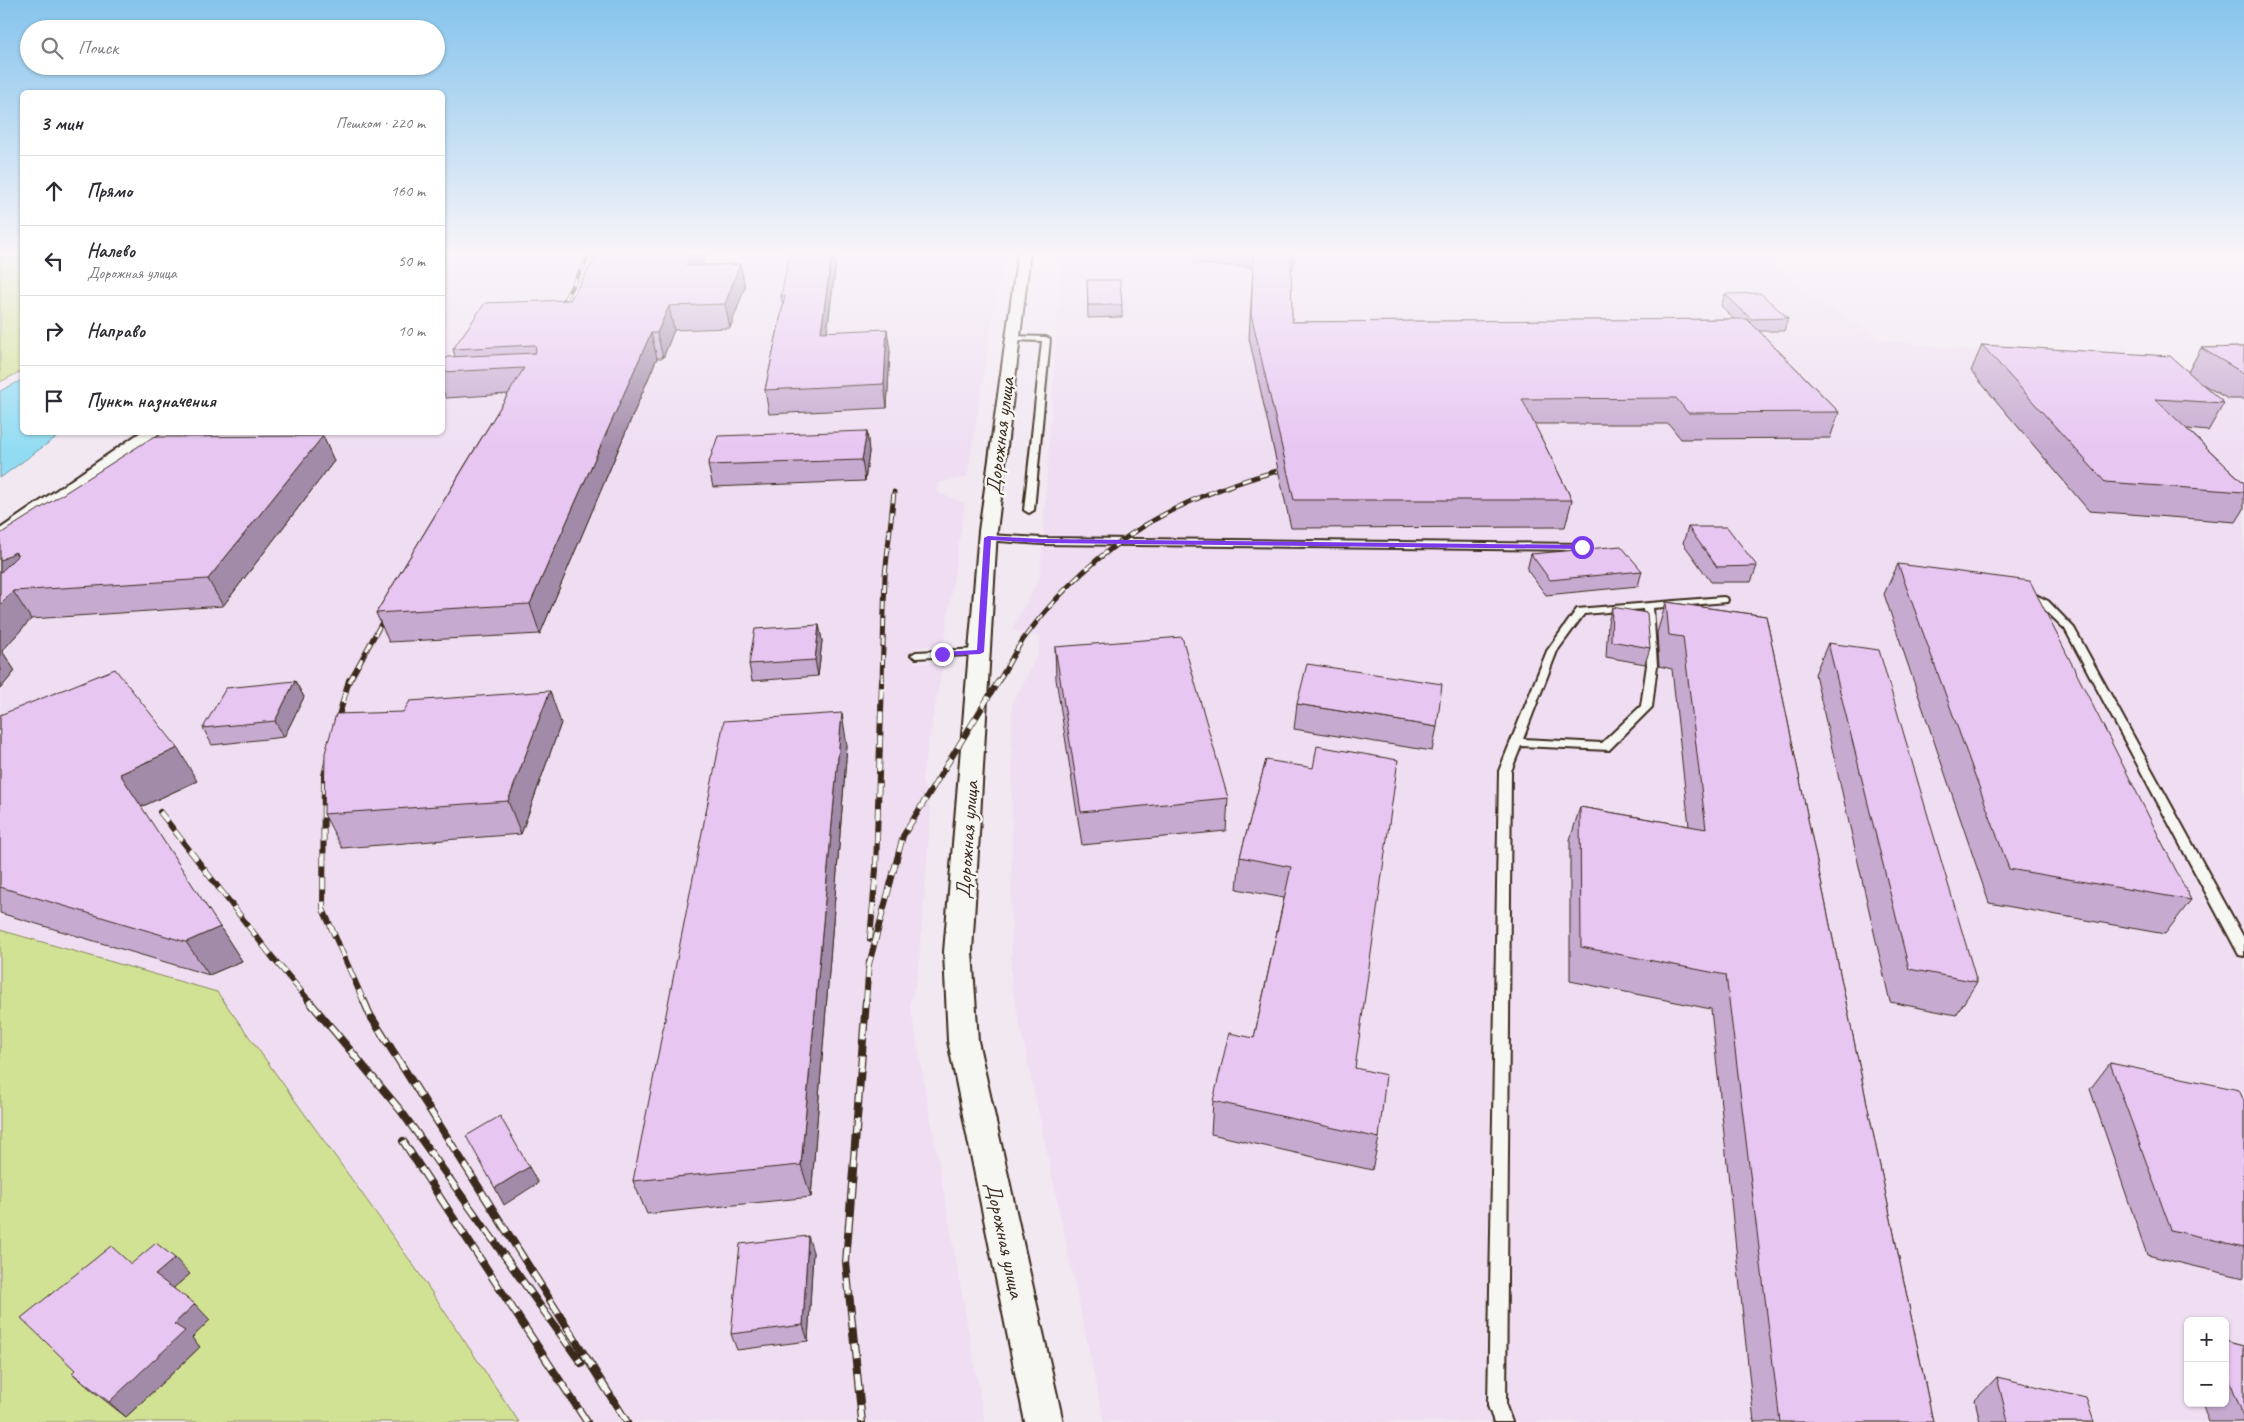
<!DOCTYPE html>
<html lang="ru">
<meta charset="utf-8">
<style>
:root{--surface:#fff;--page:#f2f2f3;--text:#2b2b33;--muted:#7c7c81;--line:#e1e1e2}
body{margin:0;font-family:Caveat,sans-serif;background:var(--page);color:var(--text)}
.controls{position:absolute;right:15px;bottom:15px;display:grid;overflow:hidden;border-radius:8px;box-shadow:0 1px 4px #0004}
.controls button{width:45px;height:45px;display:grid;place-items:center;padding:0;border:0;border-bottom:1px solid var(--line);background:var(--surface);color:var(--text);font:25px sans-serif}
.stop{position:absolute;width:15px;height:15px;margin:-11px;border:4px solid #7c3aed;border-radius:50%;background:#fff}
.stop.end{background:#7c3aed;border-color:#fff;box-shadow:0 1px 5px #0008}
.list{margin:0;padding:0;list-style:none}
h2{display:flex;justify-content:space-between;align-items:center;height:65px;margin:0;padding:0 20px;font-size:21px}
h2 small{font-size:16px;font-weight:400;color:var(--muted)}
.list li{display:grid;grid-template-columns:32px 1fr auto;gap:15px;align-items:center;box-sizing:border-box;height:70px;padding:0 20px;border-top:1px solid var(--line)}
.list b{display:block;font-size:19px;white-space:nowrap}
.list p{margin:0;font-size:16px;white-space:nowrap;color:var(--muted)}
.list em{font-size:16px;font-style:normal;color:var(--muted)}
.icon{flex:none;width:28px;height:28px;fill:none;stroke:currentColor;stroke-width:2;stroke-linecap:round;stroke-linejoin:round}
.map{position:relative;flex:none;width:2244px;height:1422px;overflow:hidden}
.search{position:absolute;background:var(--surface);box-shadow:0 1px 4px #0004;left:20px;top:20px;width:425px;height:55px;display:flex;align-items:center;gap:12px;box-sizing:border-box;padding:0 18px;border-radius:28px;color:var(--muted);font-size:19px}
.panel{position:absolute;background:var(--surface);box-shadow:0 1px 4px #0004;left:20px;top:90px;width:425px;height:345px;border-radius:8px}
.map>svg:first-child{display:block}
</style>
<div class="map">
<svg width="2244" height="1422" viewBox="0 0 2244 1422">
<rect width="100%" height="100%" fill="#f2e8f2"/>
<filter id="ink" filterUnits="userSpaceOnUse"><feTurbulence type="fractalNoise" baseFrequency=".02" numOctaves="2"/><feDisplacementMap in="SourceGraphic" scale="10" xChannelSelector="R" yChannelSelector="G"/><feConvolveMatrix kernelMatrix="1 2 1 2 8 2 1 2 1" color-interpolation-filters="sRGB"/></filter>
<g filter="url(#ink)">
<path fill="#efdef2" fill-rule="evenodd" d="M 443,252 L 1004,252 L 967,477 L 938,483 L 937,492 L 965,503 L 944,643 L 916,648 L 914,662 L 943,664 L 922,779 L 931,812 L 918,975 L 910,1003 L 985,1422 L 519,1422 L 414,1266 L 217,992 L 0,930 L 0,572 L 210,433 L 442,432 Z
M 1062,252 L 1758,252 L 1820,304 L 1886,341 L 2164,369 L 2244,368 L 2244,1422 L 1104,1422 L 1011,983 L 1012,704 L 1037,656 L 1041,637 L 1011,630 L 1040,577 ZM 2188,1321 L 2225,1321 L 2225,1403 L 2188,1403 Z"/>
<path fill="#d2e295" stroke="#86865a" d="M 0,252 L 22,252 L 22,371 L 0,382 Z
M 0,930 L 217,992 L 414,1266 L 519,1422 L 0,1422 Z"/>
<path fill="#92dcf3" stroke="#6f959e" d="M 22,380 L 22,432 L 62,433 L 0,478 L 0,391 Z"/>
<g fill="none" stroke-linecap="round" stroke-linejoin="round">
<defs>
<path id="service" d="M 1009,336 L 1046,337 L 1050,339 L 1034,510 L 1029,513 L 1024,510 L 1042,341 L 1012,340 L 1009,340 Z
M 988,535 L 1042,538 L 1582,544 L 1587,547 L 1582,550 L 1042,544 L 985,540 L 985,536 Z
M 2028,591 L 2048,601 L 2074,628 L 2244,938 L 2244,956 L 2239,955 L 2065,629 L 2040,605 L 2024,596 L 2023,594 Z
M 1723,597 L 1727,598 L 1728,600 L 1727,602 L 1653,608 L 1657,665 L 1652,707 L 1609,750 L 1521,746 L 1511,771 L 1506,1406 L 1512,1422 L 1494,1422 L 1488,1406 L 1499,771 L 1547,651 L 1577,609 ZM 1643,609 L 1647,665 L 1641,706 L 1602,743 L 1523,739 L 1557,651 L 1584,614 Z
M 980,649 L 985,652 L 984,654 L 916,658 L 911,655 L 916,652 Z"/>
<path id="minor" d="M 1018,252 L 1030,252 L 997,531 L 972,952 L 978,1041 L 1063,1422 L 1025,1422 L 948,1041 L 944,952 L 979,531 Z
M 141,432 L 161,432 L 7,541 L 0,543 L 0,529 Z"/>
</defs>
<use href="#service" stroke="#3b2a1e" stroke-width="4"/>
<use href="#minor" stroke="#3b2a1e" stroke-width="4"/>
<use href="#service" fill="#f6f6f2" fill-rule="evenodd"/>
<use href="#minor" fill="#f6f6f2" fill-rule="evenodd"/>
<defs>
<path id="rail-far3" d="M 557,313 L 591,252"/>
<path id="rail-far2" d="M 349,682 L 387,613
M 882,682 L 885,575 L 894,492
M 998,682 C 1008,666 1016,648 1028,633 C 1099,540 1181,494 1293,467"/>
<path id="rail-far1" d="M 336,726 L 349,680
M 328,758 L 324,776 L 323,909 L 364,1002
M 160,812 L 273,958 L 310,1002
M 870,939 L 876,869 L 882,680
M 868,968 L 903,836 L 999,680
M 866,1002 L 869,961"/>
<path id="rail" d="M 309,1001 L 401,1111 L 581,1363
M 364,1001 L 370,1015 L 627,1422
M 403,1141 L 587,1422
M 862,1422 L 846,1262 L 866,1001"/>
</defs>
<use href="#rail-far3" stroke="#3b2a1e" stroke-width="4"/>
<use href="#rail-far2" stroke="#3b2a1e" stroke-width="5"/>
<use href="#rail-far1" stroke="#3b2a1e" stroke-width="6"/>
<use href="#rail" stroke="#3b2a1e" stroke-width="8"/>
<use href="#rail-far3" stroke="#f6f6f2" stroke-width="2.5" stroke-dasharray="8" stroke-linecap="butt"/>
<use href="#rail-far2" stroke="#f6f6f2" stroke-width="3" stroke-dasharray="9" stroke-linecap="butt"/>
<use href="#rail-far1" stroke="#f6f6f2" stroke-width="4.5" stroke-dasharray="12" stroke-linecap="butt"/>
<use href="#rail" stroke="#f6f6f2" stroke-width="5.5" stroke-dasharray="16" stroke-linecap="butt"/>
</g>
<path fill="#c7aad0" stroke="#3b2a1e" d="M 707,252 L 701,265 L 740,264 L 745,287 L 730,328 L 674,330 L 663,358 L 657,358 L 540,634 L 389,642 L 376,613 L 508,394 L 446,398 L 442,389 L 442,364 L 455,357 L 453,349 L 570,300 Z
M 1194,252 L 1295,252 L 1293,269 L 1291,269 L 1292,322 L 1734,319 L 1721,306 L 1725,294 L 1788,318 L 1784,331 L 1759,331 L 1839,412 L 1830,438 L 1681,439 L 1669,424 L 1534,424 L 1572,500 L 1565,527 L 1291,528 L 1249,338 L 1253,267 L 1194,264 Z
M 836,262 L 827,332 L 890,351 L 887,408 L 769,414 L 765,390 L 783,306 L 781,296 Z
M 1087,280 L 1122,305 L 1122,317 L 1088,318 Z
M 1982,345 L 2188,372 L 2201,348 L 2244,347 L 2244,399 L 2228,399 L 2199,382 L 2224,403 L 2208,431 L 2187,429 L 2244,483 L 2244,509 L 2236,522 L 2089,511 L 1971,371 Z
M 867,431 L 869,452 L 865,481 L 713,487 L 708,465 Z
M 323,436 L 334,461 L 223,606 L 31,619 L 2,651 L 15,671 L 0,689 L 0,534 Z
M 1688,527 L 1757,566 L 1751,582 L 1711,582 L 1683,543 Z
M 1531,554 L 1642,571 L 1638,586 L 1546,595 L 1527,570 Z
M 1898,564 L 2191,900 L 2165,934 L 1989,903 L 1884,594 Z
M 1666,602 L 1766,616 L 1933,1422 L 1754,1422 L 1711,1009 L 1570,981 L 1570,840 L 1580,807 L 1689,826 L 1672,669 L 1659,666 L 1657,633 Z
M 1612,607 L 1650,648 L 1645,664 L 1606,657 L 1608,623 Z
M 819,625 L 822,641 L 818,676 L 752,681 L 749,664 Z
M 1828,643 L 1977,982 L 1956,1015 L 1890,1002 L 1815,674 Z
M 1055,647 L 1228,798 L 1226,831 L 1082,845 L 1056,679 Z
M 295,681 L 304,697 L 284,737 L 212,745 L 203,728 Z
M 1297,704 L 1437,727 L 1432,751 L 1294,729 Z
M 0,715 L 197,781 L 141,807 L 242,961 L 209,975 L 0,913 Z
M 561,723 L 521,834 L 342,848 L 324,814 Z
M 847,746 L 811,1197 L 647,1214 L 633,1181 Z
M 1266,760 L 1355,1068 L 1379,1138 L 1372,1170 L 1211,1134 L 1213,1101 L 1254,1038 L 1284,898 L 1237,889 L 1240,857 Z
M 2110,1063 L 2244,1101 L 2244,1278 L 2147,1255 L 2090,1089 Z
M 813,1252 L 808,1341 L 737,1350 L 731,1334 Z
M 131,1264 L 190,1274 L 173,1288 L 210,1320 L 192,1338 L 200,1347 L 126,1417 L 89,1388 L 72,1373 L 75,1370 Z
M 2225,1341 L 2244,1346 L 2244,1422 L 2209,1422 L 2202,1403 L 2225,1403 Z
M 1997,1377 L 2094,1422 L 1980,1422 L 1975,1400 Z"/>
<path fill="#a28ba9" stroke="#3b2a1e" d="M 692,252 L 707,252 L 691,289 L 686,266 Z
M 832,252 L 835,252 L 836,262 L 824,354 L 821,332 Z
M 740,264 L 745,287 L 730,328 L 725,304 Z
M 669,306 L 674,330 L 663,358 L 657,333 Z
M 887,329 L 890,351 L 887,408 L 884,384 Z
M 651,333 L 657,358 L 540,634 L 530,604 Z
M 867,431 L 869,452 L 865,481 L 862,460 Z
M 323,436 L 334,461 L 223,606 L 208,579 Z
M 15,552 L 32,579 L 0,599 L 0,561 Z
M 13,591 L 31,619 L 2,651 L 15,671 L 0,689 L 0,605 Z
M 819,625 L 822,641 L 818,676 L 815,660 Z
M 295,681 L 304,697 L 284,737 L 275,721 Z
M 550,691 L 561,723 L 521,834 L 508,801 Z
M 842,713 L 847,746 L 811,1197 L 801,1165 Z
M 178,748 L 197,781 L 141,807 L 120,774 Z
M 220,927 L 242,961 L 209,975 L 186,942 Z
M 529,1167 L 538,1183 L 504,1205 L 495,1188 Z
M 808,1236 L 813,1252 L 808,1341 L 803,1325 Z
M 175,1258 L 190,1274 L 170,1291 L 155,1275 Z
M 195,1304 L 210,1320 L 192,1338 L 200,1347 L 126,1417 L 109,1402 L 174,1324 Z"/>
<path fill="#e7c6f2" stroke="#3b2a1e" d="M 599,252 L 692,252 L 686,266 L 740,264 L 725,304 L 669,306 L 657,333 L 651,333 L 530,604 L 376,613 L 524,368 L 442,372 L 442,364 L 447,357 L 535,353 L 536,351 L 535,345 L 453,349 L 485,303 L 570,300 Z
M 790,252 L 832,252 L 821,332 L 887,329 L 884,384 L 765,390 L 785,296 L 781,296 Z
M 1254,252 L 1291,252 L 1292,322 L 1747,319 L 1839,412 L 1688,413 L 1676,398 L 1522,399 L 1572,500 L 1294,500 L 1251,314 Z
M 1087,280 L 1120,280 L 1122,305 L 1088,305 Z
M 1760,293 L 1788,318 L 1751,319 L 1725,294 Z
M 1982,345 L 2170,356 L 2224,403 L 2155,399 L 2244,483 L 2244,492 L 2105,482 Z
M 2244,347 L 2244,373 L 2243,373 L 2201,348 Z
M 867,431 L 862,460 L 708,465 L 718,436 Z
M 323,436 L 208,579 L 13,591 L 0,605 L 0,573 L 18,555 L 15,552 L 0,561 L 0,534 L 153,437 Z
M 1688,527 L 1727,527 L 1757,566 L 1717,567 Z
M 1621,546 L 1642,571 L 1550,580 L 1531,554 Z
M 1898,564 L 2030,581 L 2191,900 L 2009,869 Z
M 1666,602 L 1766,616 L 1933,1422 L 1780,1422 L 1726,975 L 1581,947 L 1580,807 L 1706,829 L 1683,637 L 1669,635 Z
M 1612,607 L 1647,613 L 1650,648 L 1611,641 Z
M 819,625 L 815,660 L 749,664 L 755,629 Z
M 1182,637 L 1228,798 L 1081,812 L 1055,647 Z
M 1828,643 L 1879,650 L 1977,982 L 1909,969 Z
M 1307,664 L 1442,684 L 1437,727 L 1297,704 Z
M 115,669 L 178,748 L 120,774 L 220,927 L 186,942 L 0,887 L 0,715 Z
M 295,681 L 275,721 L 203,728 L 226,688 Z
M 550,691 L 508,801 L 324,814 L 325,753 L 336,714 L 403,712 L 410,701 Z
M 842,713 L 801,1165 L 633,1181 L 724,721 Z
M 1317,746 L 1398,760 L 1355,1068 L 1386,1075 L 1379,1138 L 1213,1101 L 1229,1033 L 1254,1038 L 1291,867 L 1240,857 L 1266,760 L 1313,768 Z
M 2110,1063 L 2239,1090 L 2244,1101 L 2244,1247 L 2171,1230 Z
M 500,1116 L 529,1167 L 495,1188 L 466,1136 Z
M 808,1236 L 803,1325 L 731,1334 L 740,1244 Z
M 156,1243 L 175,1258 L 155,1275 L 195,1304 L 174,1324 L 185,1331 L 109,1402 L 72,1373 L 75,1370 L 21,1318 L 111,1246 L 131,1264 Z
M 2225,1341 L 2244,1346 L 2244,1418 L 2225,1368 Z
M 1997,1377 L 2086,1398 L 2094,1422 L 2008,1422 Z"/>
</g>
<linearGradient id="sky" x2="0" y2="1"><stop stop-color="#85c4ec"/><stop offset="0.56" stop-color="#f9f5f9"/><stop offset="1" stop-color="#f9f5f9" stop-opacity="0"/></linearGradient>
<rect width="2244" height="451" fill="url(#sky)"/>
<path fill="#7c3aed" d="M 988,536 L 1042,539 L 1582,545 L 1585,547 L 1582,549 L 1042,543 L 991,540 L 984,652 L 980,654 L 940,656 L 938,654 L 942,652 L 977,650 L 984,538 Z"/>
<g text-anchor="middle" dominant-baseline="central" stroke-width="5" stroke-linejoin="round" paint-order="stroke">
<g font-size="21" fill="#3b2a1e" stroke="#f6f6f2">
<text transform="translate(1000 436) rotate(-83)">Дорожная улица</text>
<text transform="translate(967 840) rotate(-86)">Дорожная улица</text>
<text transform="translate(1005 1240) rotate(78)">Дорожная улица</text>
</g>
</g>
</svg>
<div class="controls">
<button>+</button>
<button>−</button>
</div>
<div class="stop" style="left:1582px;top:547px"></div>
<div class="stop end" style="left:942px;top:654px"></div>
<div class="search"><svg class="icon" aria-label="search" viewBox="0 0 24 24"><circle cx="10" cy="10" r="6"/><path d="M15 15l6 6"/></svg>Поиск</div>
<section class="panel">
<h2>3 мин<small>Пешком · 220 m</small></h2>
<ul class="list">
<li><svg class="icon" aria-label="ahead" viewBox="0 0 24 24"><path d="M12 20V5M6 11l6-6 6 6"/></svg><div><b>Прямо</b></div><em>160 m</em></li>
<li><svg class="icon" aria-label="left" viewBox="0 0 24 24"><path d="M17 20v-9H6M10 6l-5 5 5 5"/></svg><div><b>Налево</b><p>Дорожная улица</p></div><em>50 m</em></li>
<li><svg class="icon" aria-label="right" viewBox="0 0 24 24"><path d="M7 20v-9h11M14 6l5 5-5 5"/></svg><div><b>Направо</b></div><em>10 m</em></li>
<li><svg class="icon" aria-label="arrive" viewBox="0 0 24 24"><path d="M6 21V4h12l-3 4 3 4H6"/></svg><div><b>Пункт назначения</b></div></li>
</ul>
</section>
</div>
